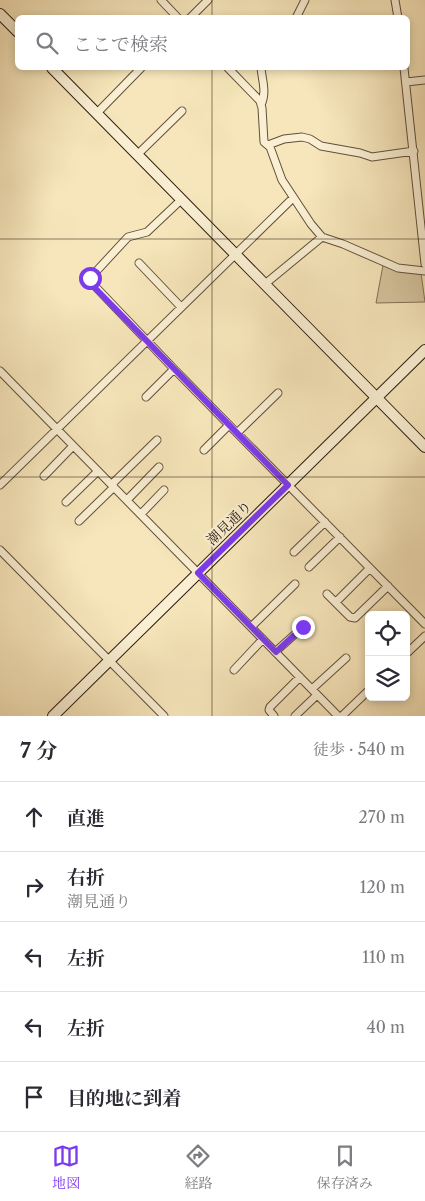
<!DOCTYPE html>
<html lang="ja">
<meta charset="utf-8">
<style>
:root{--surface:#fff;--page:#f7f7f7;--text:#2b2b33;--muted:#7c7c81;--line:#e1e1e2;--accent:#7c3aed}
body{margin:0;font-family:"Libre Caslon Text","Noto Serif JP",serif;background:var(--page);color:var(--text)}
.controls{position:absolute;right:15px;bottom:15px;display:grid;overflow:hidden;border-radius:8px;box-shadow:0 2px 8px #0003}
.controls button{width:45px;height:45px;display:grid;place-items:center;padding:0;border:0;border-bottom:1px solid var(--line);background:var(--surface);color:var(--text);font:25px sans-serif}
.stop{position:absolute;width:15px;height:15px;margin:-11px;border:4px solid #7c3aed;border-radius:50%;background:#fff}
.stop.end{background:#7c3aed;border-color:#fff;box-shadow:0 1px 5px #0008}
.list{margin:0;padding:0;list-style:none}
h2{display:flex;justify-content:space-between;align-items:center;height:65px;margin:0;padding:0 20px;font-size:21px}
h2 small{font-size:16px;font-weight:400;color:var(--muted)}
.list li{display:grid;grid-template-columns:32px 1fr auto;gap:15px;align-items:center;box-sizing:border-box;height:70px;padding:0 20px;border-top:1px solid var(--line)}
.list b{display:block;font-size:19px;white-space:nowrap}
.list p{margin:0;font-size:16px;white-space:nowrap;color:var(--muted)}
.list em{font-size:16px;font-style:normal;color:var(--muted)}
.icon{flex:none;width:28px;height:28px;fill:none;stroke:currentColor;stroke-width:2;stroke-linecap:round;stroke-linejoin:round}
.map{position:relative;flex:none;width:425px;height:716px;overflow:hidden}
.search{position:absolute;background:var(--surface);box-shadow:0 2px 8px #0003;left:15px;right:15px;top:15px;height:55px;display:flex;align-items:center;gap:12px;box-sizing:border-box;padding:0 18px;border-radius:8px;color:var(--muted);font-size:19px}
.sheet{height:415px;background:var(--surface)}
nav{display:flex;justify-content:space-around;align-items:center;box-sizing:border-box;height:70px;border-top:1px solid var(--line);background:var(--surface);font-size:14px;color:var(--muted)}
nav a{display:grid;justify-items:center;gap:2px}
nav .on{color:var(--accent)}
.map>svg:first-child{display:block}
</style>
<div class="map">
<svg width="425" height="716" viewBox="0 0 425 716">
<rect width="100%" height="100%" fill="#f7e6bb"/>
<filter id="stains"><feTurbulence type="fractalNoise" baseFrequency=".004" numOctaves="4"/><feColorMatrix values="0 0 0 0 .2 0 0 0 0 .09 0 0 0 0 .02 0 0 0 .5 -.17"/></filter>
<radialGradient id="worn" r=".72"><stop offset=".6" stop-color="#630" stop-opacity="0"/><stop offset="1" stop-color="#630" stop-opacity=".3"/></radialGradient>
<path fill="#d5c49e" stroke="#817056" d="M 383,265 L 421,273 L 425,302 L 376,303 Z"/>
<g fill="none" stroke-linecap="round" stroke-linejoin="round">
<defs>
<path id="street" d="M 161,0 L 178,18
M 395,0 L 398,18
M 190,18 L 208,0
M 296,18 L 305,0
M 228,68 L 260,101 L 262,108 L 264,142 L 270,147 L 282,180 L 311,224 L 322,237 L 343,244 L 398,268 L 425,271
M 404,68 L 425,264
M 406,82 L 425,80
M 261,105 C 267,92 262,80 261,68
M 97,113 L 141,68
M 268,145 L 284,139 L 302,137 L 310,139 L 321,146 L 360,153 L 372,157 L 414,151
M 138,154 L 182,111
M 182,199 L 147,232 L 128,237 L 90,278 L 90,281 L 174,369 L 425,624
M 139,263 L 181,307
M 265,284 L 322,237
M 0,371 L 338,716
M 146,397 L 174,369
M 237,433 L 278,393
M 204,450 L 229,425
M 44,476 L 73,446
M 112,484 L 157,440
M 0,485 L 293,198
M 127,500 L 159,467
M 66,502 L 98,471
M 141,514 L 164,490
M 79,521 L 114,487
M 0,550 L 164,716
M 294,552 L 325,522
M 309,567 L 340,537
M 327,594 L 350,617 L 355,618 L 388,586
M 336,602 L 370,568
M 251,627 L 295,584
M 275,652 L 303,627
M 406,654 L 425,636
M 234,670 L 263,639
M 312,689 L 346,658
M 274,716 L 269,710 L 270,707 L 300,677
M 295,716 L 317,695
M 342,716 L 369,690"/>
<path id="secondary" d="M 0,14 L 18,32
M 52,68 L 425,447
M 53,716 L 425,350"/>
</defs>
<use href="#street" stroke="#604f3a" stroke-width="9"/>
<use href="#secondary" stroke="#2d1d0f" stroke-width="12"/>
<use href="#street" stroke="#faefd3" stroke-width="7"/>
<use href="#secondary" stroke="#faefd3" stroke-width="10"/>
</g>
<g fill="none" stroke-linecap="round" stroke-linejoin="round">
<path stroke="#7c3aed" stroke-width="6" d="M 90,278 L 92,285 L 288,485 L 198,573 L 276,652 L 303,627"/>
</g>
<path fill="none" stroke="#2d1d0f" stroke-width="1" stroke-opacity="0.55" d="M 212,0 L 212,18M 212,68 L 212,716M 0,239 L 425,239M 0,477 L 425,477"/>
<g text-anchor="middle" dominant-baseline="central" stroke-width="4" stroke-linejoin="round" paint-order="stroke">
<g font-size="14" fill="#2d1d0f" stroke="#faefd3">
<text transform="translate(229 523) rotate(-44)">潮見通り</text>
</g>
</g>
<rect width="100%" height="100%" filter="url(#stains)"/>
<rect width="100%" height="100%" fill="url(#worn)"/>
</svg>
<div class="controls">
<button><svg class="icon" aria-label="locate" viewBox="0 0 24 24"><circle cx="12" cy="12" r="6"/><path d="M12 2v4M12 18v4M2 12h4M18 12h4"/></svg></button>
<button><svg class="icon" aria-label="layers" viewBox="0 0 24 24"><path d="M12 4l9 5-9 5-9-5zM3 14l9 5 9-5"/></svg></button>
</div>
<div class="stop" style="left:90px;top:278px"></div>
<div class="stop end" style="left:303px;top:627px"></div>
<div class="search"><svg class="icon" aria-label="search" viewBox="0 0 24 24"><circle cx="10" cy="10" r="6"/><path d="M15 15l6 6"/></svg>ここで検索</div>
</div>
<section class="sheet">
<h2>7 分<small>徒歩 · 540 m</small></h2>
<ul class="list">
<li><svg class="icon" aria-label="ahead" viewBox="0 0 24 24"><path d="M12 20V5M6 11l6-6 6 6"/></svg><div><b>直進</b></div><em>270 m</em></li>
<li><svg class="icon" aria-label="right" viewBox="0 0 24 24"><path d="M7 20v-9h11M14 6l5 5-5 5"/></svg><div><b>右折</b><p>潮見通り</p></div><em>120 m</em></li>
<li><svg class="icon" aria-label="left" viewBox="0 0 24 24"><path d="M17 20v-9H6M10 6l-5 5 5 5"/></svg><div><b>左折</b></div><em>110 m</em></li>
<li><svg class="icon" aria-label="left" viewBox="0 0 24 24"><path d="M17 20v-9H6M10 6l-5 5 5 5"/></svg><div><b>左折</b></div><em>40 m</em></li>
<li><svg class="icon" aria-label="arrive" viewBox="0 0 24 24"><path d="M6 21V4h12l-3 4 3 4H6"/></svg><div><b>目的地に到着</b></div></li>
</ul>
</section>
<nav>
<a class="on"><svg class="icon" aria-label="map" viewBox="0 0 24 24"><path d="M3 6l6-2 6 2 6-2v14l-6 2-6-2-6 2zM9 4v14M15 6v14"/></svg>地図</a>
<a><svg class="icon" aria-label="directions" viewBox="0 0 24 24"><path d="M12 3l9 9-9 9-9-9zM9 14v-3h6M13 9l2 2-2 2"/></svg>経路</a>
<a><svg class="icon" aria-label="saved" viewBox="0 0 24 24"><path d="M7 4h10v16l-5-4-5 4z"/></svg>保存済み</a>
</nav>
